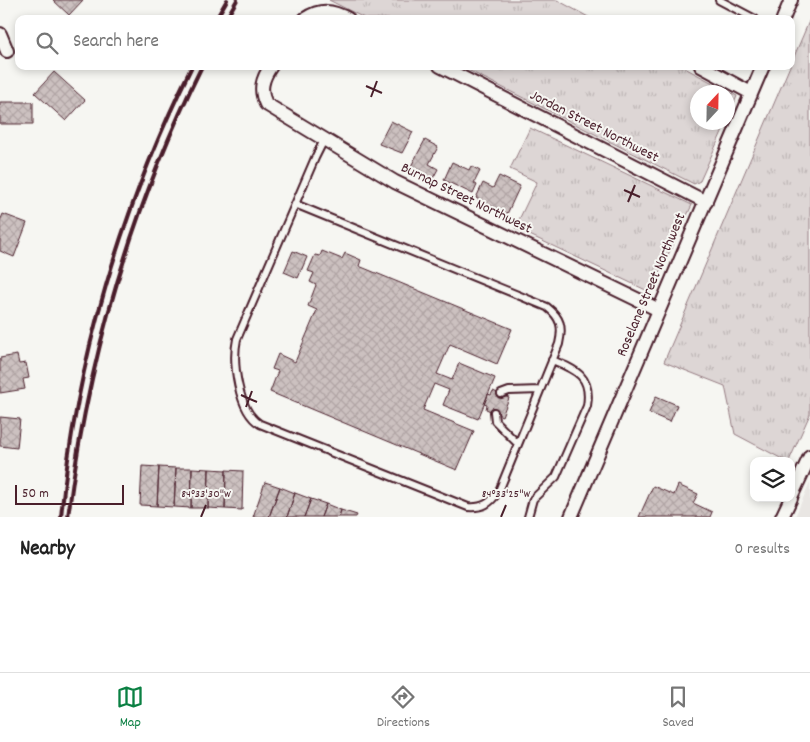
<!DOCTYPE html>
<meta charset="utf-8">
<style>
:root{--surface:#fff;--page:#f2f2f2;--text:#222;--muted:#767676;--line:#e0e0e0;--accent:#0b8043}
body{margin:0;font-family:Dekko,sans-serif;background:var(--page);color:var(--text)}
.controls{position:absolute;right:15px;bottom:15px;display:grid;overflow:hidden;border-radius:10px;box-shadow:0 2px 8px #0003}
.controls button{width:45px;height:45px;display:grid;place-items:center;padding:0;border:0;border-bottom:1px solid var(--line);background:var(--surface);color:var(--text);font:25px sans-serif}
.compass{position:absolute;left:690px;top:85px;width:45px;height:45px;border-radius:50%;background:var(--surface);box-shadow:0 2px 8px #0003;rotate:22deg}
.scale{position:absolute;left:15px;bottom:12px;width:109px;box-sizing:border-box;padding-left:5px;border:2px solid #4a1f2b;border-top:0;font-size:14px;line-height:18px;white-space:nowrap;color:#4a1f2b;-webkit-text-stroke:4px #f6f6f2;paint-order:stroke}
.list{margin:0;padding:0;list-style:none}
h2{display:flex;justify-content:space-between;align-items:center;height:65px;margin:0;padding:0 20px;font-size:21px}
h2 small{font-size:16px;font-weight:400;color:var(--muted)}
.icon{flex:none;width:28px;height:28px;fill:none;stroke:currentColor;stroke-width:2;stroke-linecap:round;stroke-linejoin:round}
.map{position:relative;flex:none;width:810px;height:517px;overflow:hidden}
.search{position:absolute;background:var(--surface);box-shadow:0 2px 8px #0003;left:15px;right:15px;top:15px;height:55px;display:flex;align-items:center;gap:12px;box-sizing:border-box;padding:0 18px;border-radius:10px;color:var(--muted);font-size:19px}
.sheet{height:155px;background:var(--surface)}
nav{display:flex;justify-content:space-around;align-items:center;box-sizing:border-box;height:70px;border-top:1px solid var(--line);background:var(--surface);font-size:14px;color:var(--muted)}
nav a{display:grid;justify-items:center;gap:2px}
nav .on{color:var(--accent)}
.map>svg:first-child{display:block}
</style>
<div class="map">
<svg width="810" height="517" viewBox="0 0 810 517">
<defs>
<pattern id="grass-tufts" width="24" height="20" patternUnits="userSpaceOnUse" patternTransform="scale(1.25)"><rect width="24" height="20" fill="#ddd6d5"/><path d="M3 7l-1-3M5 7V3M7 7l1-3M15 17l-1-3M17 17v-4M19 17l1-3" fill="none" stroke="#bfb7b7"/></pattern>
<pattern id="building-cross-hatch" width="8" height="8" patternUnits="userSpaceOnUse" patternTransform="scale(1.25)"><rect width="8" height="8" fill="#ccc1c0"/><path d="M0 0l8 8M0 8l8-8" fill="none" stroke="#b1a5a5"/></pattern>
</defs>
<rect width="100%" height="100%" fill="#f6f6f2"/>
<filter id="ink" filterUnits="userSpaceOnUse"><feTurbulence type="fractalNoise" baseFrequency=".02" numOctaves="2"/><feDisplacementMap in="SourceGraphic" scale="10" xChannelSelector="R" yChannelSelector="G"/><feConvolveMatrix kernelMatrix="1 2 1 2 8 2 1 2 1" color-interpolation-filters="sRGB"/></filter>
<g filter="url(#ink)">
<path fill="#e9e6e3" d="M 810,482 L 810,517 L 795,517 Z"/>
<path fill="url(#grass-tufts)" stroke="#947a80" d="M 329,0 L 557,0 L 592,19 L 366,19 Z
M 810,19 L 810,414 L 789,461 L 786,461 L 735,434 L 725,386 L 664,362 Z
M 460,66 L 681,66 L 737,96 L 728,118 L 728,92 L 698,92 L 698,122 L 726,123 L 700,181 L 694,184 Z
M 530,128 L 692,205 L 650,292 L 515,228 L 537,182 L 510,169 Z"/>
<path fill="url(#building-cross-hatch)" stroke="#4a1f2b" d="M 53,0 L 83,0 L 69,15 Z
M 54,72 L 85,100 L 66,121 L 35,93 Z
M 0,102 L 33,102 L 33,124 L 0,124 Z
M 391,121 L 413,132 L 402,153 L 379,144 Z
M 425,140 L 438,147 L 429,164 L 438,169 L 432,180 L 410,168 Z
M 452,162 L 469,170 L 471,166 L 480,171 L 474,183 L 477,185 L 473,194 L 444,180 Z
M 499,176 L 520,186 L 507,214 L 476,198 L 483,183 L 493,188 Z
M 3,214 L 27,223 L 14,257 L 0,251 L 0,221 Z
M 293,251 L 307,257 L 298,278 L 284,272 Z
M 322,251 L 342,259 L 345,253 L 361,260 L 359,266 L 512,329 L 497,364 L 450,344 L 437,374 L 452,380 L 459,363 L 495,378 L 478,419 L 443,405 L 449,390 L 434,384 L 423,410 L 474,431 L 457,470 L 270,392 L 278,371 L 272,369 L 278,354 L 295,362 L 317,310 L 308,306 L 316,285 L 310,282 L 314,273 L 308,271 L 315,255 L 320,256 Z
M 17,355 L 19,364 L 26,363 L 29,378 L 23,379 L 25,389 L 0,393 L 0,358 Z
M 493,391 L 509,398 L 502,416 L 486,409 L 487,405 L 484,404 L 488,394 L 491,395 Z
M 656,396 L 677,405 L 670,422 L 649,413 Z
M 0,417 L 20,419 L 17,448 L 0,446 Z
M 142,466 L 159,467 L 157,506 L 140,505 Z
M 159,467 L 176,468 L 174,507 L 157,506 Z
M 176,468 L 192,468 L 191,508 L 174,507 Z
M 192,468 L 209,469 L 208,508 L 191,508 Z
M 209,469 L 226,470 L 225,509 L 208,508 Z
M 226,470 L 243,471 L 242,510 L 225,509 Z
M 265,482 L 280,487 L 269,517 L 253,517 Z
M 678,485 L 698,494 L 693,503 L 712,512 L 710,517 L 639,517 L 653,486 L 674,495 Z
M 280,487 L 295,493 L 287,517 L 269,517 Z
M 295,493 L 311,499 L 304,517 L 287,517 Z
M 311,499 L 326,504 L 321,517 L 304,517 Z
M 326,504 L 341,510 L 339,517 L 321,517 Z
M 341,510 L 357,515 L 356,517 L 339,517 Z"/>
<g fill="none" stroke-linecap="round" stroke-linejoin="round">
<defs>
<path id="service" d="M 719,0 L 755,19
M 295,204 L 547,307 C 561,318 563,327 559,344 L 499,491 C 490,504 483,508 468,507 L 260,424 C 238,411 232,362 237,339 L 315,158 L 324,140
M 501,394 L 509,391 L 540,390
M 494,412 L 495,421 L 518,444
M 528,517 L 533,499 L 556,477 L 587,406 C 592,376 576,370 552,360"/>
<path id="minor" d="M 305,19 C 320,9 332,10 348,19
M 783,19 L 791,0
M 0,34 L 7,51
M 271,66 C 262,79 259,90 266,104 L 395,182 L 659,310
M 440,66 L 706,202
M 701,66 L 751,93
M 791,497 L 810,456
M 571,517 L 763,66
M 782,517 L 791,498"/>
</defs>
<use href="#service" stroke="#4a1f2b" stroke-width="10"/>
<use href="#minor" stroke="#4a1f2b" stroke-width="16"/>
<use href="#service" stroke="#f6f6f2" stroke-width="6"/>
<use href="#minor" stroke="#f6f6f2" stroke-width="12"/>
<path stroke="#4a1f2b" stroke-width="4" d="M 216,19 L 227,0
M 226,19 L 237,0
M 61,517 C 76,361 122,207 192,66
M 68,517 C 88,358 131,210 202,66"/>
</g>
</g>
<path fill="none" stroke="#4a1f2b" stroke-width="2" d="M 366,86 L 382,93M 371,97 L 377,81M 624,190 L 640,197M 628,202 L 635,185M 241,395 L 257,402M 246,407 L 252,391M 201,517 L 206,505M 501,517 L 506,505"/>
<g text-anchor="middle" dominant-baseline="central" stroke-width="4" stroke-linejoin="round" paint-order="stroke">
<g font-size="15" fill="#4a1f2b" stroke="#f6f6f2">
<text transform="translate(594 127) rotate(27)">Jordan Street Northwest</text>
<text transform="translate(466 199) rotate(26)">Burnap Street Northwest</text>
<text transform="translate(652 285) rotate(-67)">Roselane Street Northwest</text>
</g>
</g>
<g font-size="12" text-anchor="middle" fill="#4a1f2b" stroke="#f6f6f2" stroke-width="4" stroke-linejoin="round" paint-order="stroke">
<text x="206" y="497">84°33'30"W</text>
<text x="506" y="497">84°33'25"W</text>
</g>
</svg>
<div class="controls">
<button><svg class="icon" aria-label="layers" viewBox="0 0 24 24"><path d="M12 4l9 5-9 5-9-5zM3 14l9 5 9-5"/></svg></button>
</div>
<svg class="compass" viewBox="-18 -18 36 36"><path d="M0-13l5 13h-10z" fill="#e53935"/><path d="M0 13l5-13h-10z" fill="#767676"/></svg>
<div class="scale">50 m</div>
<div class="search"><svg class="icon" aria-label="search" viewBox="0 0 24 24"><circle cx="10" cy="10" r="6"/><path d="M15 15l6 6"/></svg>Search here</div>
</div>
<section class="sheet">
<h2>Nearby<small>0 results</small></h2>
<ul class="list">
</ul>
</section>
<nav>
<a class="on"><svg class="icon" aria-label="map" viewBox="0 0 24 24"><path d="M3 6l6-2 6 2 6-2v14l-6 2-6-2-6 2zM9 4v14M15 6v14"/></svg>Map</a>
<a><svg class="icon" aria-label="directions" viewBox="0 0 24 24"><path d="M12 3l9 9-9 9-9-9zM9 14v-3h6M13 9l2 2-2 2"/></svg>Directions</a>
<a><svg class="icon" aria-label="saved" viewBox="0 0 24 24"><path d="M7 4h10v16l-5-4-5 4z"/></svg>Saved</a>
</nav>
